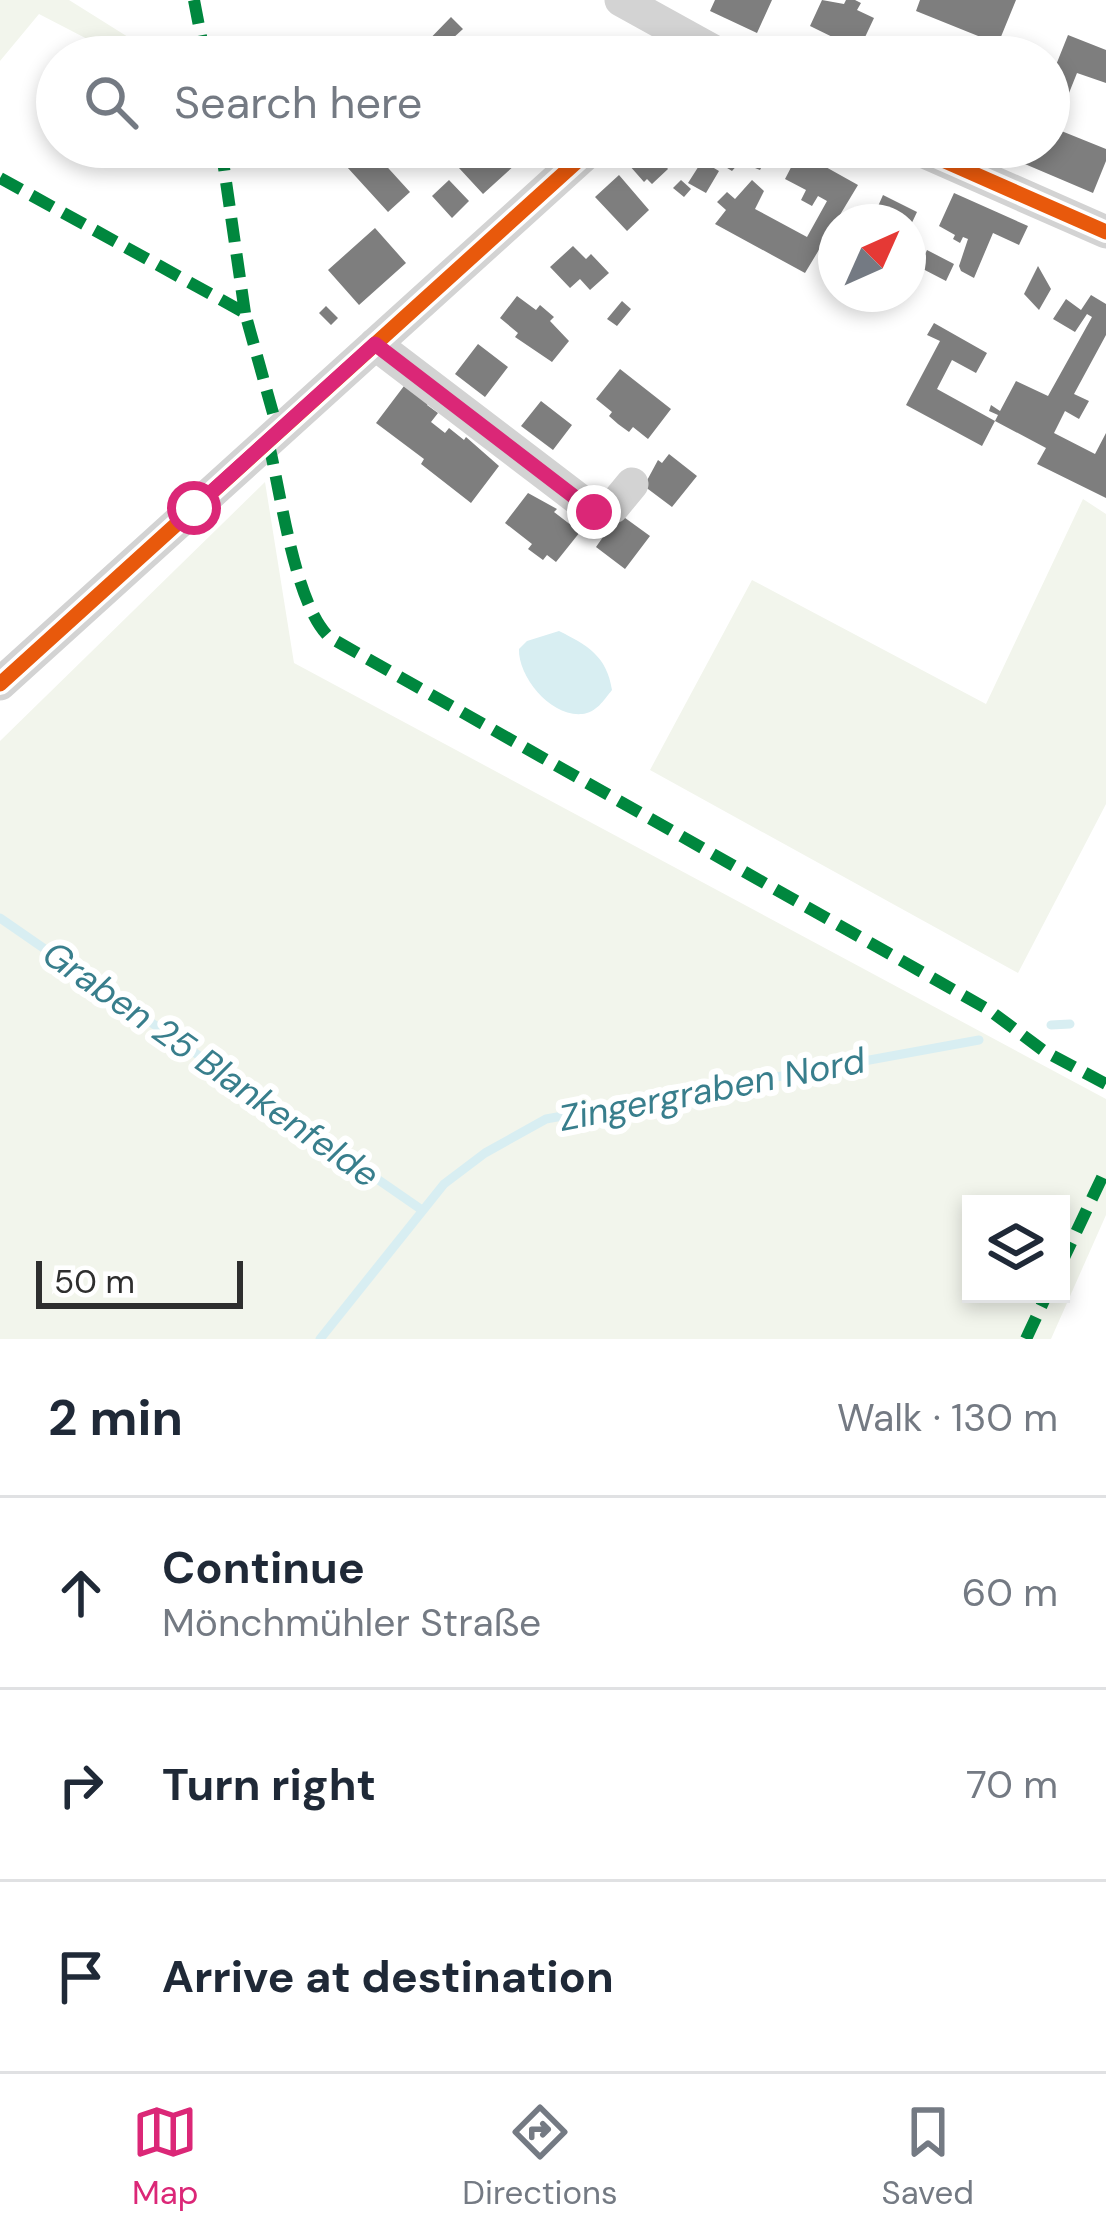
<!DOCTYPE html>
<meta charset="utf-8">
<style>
:root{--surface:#fff;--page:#f6f6f7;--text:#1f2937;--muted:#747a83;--line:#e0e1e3;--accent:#db2777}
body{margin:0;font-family:"DM Sans",sans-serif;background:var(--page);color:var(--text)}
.controls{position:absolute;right:36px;bottom:36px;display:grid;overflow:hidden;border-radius:0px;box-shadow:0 6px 18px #0003}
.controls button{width:108px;height:108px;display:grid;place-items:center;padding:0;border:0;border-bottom:3px solid var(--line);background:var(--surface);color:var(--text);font:60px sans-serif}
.compass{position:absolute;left:818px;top:204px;width:108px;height:108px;border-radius:50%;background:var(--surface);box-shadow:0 6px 18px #0003;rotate:45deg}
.scale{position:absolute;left:36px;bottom:30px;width:207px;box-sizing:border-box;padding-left:12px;border:6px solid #2e2e2e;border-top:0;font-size:33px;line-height:42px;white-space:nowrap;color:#2e2e2e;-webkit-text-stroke:9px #fff;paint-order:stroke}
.stop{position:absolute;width:36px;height:36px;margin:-27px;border:9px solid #db2777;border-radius:50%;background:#fff}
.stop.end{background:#db2777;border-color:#fff;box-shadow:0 3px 12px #0008}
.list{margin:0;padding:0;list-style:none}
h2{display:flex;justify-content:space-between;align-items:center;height:156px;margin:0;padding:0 48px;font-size:51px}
h2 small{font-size:39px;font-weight:400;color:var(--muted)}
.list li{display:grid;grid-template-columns:78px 1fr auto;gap:36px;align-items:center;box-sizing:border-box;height:192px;padding:0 48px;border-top:3px solid var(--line)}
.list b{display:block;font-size:45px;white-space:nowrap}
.list p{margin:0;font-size:39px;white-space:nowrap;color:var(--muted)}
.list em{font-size:39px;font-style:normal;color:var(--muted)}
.icon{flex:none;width:66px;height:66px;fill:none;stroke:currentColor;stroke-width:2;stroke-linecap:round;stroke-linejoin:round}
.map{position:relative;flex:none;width:1106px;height:1339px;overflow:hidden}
.search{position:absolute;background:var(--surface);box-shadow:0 6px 18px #0003;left:36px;right:36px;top:36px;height:132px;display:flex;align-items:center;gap:30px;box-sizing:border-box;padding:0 42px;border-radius:66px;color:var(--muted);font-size:45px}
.sheet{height:732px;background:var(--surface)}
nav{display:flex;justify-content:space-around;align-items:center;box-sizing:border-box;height:168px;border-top:3px solid var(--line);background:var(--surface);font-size:33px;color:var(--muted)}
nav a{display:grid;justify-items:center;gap:6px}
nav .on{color:var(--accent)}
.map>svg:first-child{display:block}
</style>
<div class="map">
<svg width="1106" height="1339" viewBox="0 0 1106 1339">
<rect width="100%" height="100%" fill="#fff"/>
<path fill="#f2f5ec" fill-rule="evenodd" d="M 0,0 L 69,0 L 160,57 L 122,57 L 39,14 L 0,61 Z
M 265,482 L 294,663 L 1106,1099 L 1106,1215 L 1051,1339 L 0,1339 L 0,741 ZM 1061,1204 L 1061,1294 L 971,1294 L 971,1204 Z
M 1083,499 L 1106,514 L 1106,804 L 1018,973 L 650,770 L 752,580 L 986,704 Z"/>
<path fill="#d8eef2" d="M 559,631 C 587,645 607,656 612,690 C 604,700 596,713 582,714 C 551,717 518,677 519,649 L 527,641 Z"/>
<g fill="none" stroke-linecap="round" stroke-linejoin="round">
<path stroke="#d8eef2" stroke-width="9" d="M 0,918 L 422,1210
M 1051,1025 L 1070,1024
M 320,1339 L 444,1184 L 485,1153 L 546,1119 L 979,1040"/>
</g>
<path fill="#7e7e7e" d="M 715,0 L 772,0 L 757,33 L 710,11 Z
M 822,0 L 844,4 L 846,0 L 855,0 L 861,3 L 857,10 L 874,18 L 859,50 L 810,26 Z
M 920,0 L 1016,0 L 998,44 L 916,11 Z
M 451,17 L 463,29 L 452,39 L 468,55 L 465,57 L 392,57 L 409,40 L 419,50 Z
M 1068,35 L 1106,50 L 1106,83 L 1077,73 L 1067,98 L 1058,94 L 1064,80 L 1052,75 Z
M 874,41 L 907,57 L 867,57 Z
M 1049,126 L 1106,149 L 1106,161 L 1093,193 L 985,147 L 1049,147 Z
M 369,147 L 410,192 L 388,212 L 347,167 Z
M 456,147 L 502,147 L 517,163 L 483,194 L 447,155 Z
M 649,147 L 682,147 L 664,164 L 668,169 L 652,184 L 647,179 L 644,182 L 629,165 Z
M 714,147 L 772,147 L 760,170 L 740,162 L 732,171 L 706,155 Z
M 799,152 L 858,185 L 805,273 L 715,224 L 726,210 L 717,202 L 727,192 L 735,199 L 752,180 L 764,191 L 755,209 L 807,237 L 827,201 L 818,196 L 812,206 L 801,200 L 806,190 L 785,179 Z
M 702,161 L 719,171 L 706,193 L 688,183 Z
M 619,175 L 649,210 L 627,231 L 595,197 Z
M 449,180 L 469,201 L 452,218 L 432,196 Z
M 681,180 L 691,189 L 684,197 L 673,188 Z
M 954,193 L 1028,226 L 1019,245 L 993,233 L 974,278 L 961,271 L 959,266 L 968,239 L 963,237 L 960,243 L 953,239 L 955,235 L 939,226 Z
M 883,195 L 917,212 L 908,231 L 908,222 L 871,222 Z
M 375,228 L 406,263 L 359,305 L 328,270 Z
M 573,246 L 586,259 L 591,254 L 609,273 L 590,290 L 580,279 L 570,288 L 550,267 Z
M 927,250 L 954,264 L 946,281 L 919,267 Z
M 1038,266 L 1051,289 L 1039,310 L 1024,294 Z
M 1091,295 L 1106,304 L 1106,335 L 1074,394 L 1089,401 L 1079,419 L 1065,411 L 1054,433 L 1095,454 L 1106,433 L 1106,498 L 1037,464 L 1046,448 L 995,421 L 998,415 L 989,411 L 991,405 L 1000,411 L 1016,381 L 1048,396 L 1092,317 L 1087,314 L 1075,332 L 1053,319 L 1066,299 L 1081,310 Z
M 517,296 L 536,310 L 540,305 L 554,317 L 550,321 L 569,341 L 552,362 L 515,337 L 518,333 L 500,318 Z
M 622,301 L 631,309 L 617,326 L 607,319 Z
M 326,306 L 338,318 L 331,325 L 319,313 Z
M 934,323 L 987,353 L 976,373 L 952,360 L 937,389 L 995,421 L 982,446 L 906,405 L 940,341 L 927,335 Z
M 478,344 L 508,367 L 485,397 L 455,374 Z
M 620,369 L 671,409 L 648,439 L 633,427 L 629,432 L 618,424 L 609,416 L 612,412 L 596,399 Z
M 404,386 L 429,402 L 427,405 L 438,413 L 431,422 L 445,433 L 449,428 L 464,440 L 466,437 L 499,466 L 471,503 L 421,464 L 424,459 L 376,423 Z
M 541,401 L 572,425 L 553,450 L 521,426 Z
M 669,454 L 697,476 L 672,507 L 644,486 L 658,460 L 662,463 Z
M 528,493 L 557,509 L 554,512 L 580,532 L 556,562 L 547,555 L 543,560 L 528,549 L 532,544 L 505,523 Z
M 621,515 L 650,536 L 625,569 L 596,547 L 603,537 L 600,536 Z"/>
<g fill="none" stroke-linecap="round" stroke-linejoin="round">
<path stroke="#d3d3d3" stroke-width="33" d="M 621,0 L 724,57
M 913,147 L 1106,232
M 375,344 L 594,511 L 613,507 L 632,484
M 0,684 L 593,147"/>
<path stroke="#00873e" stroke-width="12" stroke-dasharray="24 12" stroke-linecap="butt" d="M 194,0 L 205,57
M 221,147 L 245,313
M 0,178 L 245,313 L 278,431
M 268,441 C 281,492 294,603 329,637 L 989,1010 L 1044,1051 L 1106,1084
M 1061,1264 L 1106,1169
M 1026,1339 L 1047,1294"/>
<defs>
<path id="cycleway" d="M 913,147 L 1106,232
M 0,684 L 593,147"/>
</defs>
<use href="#cycleway" stroke="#fff" stroke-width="22"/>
<use href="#cycleway" stroke="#e8590c" stroke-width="15"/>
</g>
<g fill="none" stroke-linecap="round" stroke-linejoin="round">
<path stroke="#db2777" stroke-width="15" d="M 194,508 L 375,344 L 594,512"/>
</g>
<g text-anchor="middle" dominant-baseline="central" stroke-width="12" stroke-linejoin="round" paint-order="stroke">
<g font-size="36" font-style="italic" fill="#387e8c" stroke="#fff">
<text transform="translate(211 1064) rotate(35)">Graben 25 Blankenfelde</text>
<text transform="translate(712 1089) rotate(-11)">Zingergraben Nord</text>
</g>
</g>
</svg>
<div class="controls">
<button><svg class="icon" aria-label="layers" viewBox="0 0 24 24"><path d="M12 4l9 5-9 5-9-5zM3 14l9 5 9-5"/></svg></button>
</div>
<svg class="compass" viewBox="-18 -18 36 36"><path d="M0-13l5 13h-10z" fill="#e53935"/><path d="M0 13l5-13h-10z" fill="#747a83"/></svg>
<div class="scale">50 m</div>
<div class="stop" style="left:194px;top:508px"></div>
<div class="stop end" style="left:594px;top:512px"></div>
<div class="search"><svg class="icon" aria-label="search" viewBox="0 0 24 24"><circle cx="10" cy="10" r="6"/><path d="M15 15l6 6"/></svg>Search here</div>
</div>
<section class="sheet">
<h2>2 min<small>Walk · 130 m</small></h2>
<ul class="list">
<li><svg class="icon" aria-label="ahead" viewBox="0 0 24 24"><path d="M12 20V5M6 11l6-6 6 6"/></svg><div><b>Continue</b><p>Mönchmühler Straße</p></div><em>60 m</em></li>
<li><svg class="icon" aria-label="right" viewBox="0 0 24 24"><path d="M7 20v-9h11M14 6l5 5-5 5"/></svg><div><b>Turn right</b></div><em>70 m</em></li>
<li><svg class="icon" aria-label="arrive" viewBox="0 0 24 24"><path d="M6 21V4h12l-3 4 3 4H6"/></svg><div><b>Arrive at destination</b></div></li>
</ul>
</section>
<nav>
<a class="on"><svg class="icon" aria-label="map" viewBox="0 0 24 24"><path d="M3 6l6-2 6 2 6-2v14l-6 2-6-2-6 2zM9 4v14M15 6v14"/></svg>Map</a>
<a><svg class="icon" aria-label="directions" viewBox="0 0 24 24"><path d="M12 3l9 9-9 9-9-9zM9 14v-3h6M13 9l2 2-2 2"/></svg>Directions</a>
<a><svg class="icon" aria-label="saved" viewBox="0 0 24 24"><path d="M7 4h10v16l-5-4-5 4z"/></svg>Saved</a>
</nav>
